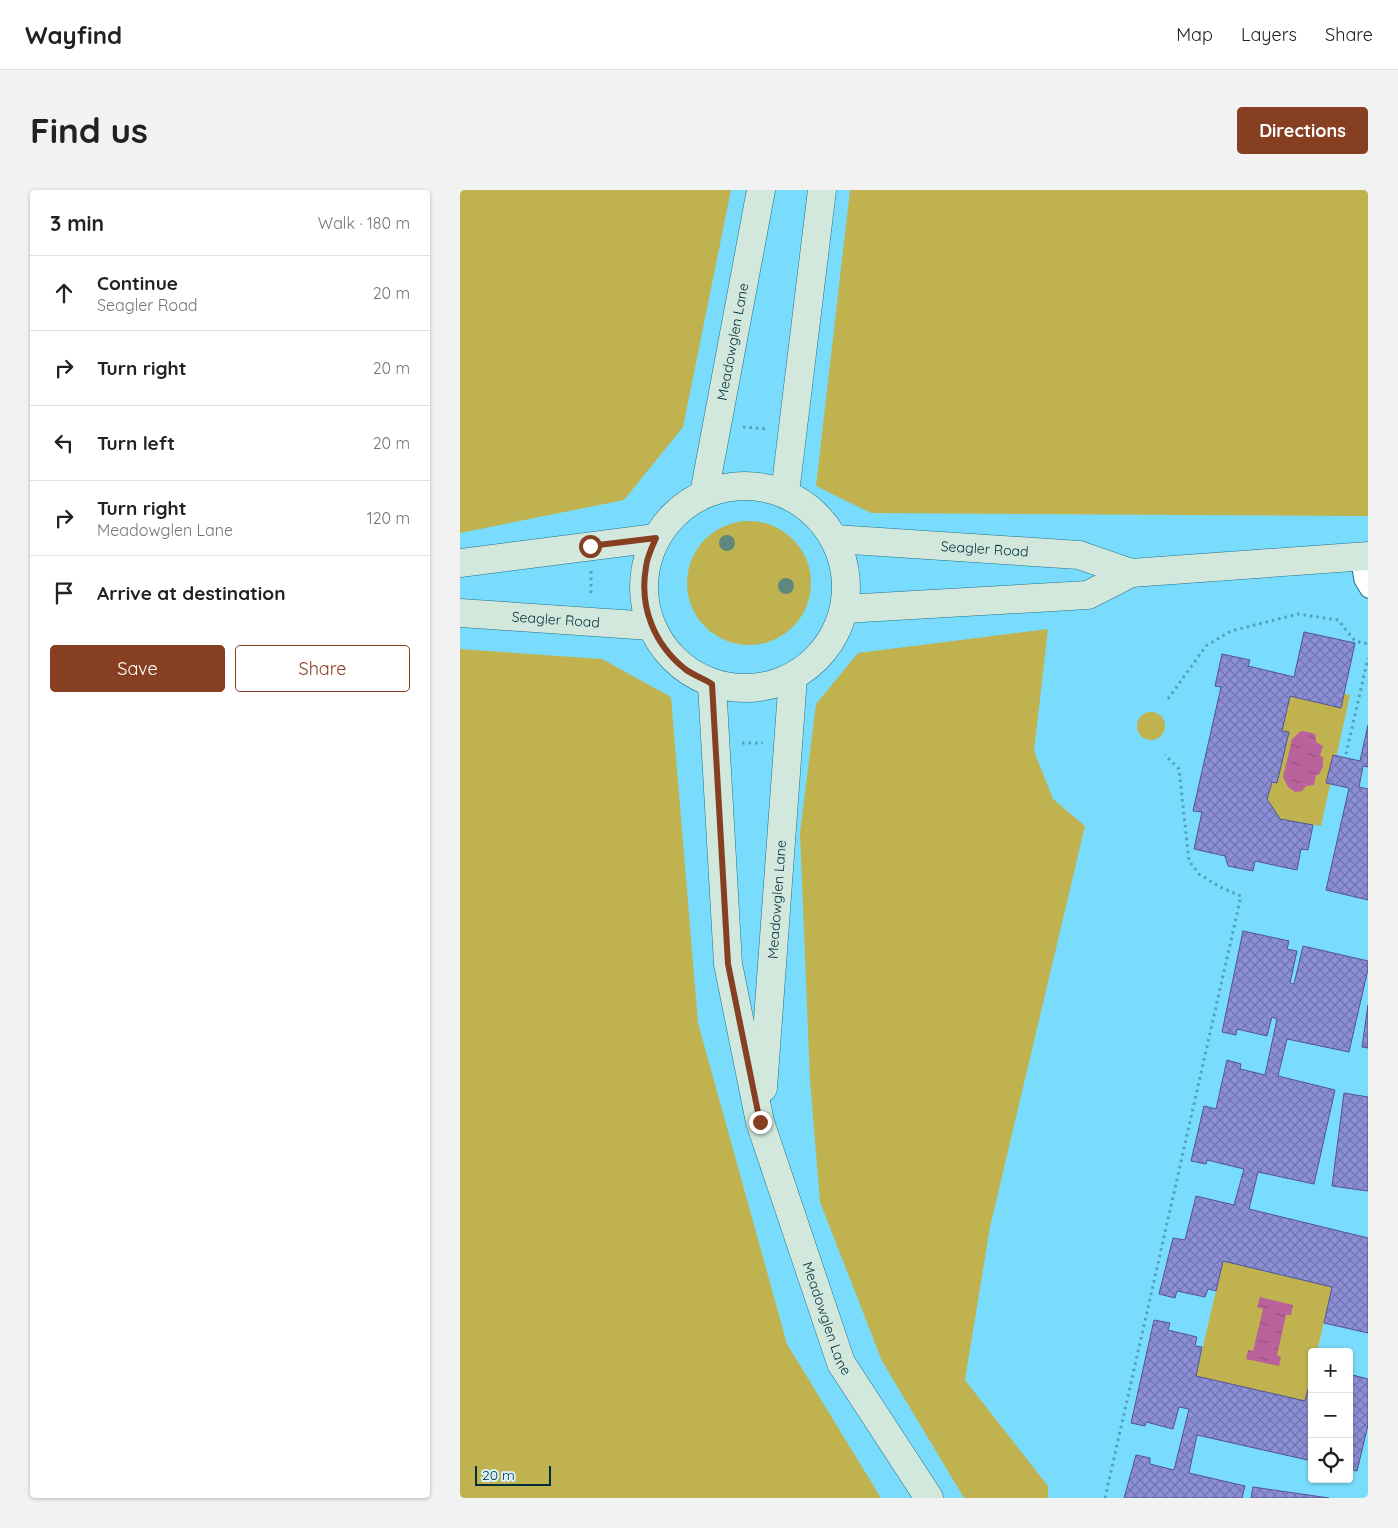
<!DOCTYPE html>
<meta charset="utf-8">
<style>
:root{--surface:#fff;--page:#f2f2f2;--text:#222;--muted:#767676;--line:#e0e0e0;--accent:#873f22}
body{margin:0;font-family:Quicksand,sans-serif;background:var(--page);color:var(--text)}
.controls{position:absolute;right:15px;bottom:15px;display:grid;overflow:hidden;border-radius:5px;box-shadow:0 1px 4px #0004}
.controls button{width:45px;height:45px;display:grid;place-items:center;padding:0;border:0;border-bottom:1px solid var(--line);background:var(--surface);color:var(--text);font:25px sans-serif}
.scale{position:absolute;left:15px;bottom:12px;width:76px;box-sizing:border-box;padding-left:5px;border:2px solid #002e3b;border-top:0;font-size:14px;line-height:18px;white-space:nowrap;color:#002e3b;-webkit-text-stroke:4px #d8f3fc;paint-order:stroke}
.stop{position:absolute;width:15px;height:15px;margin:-11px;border:4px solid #873f22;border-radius:50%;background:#fff}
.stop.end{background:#873f22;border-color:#fff;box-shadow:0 1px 5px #0008}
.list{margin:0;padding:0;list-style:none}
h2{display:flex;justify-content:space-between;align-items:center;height:65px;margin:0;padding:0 20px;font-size:21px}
h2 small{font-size:16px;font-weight:400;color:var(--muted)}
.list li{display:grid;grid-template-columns:32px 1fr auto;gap:15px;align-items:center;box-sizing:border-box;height:75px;padding:0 20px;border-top:1px solid var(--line)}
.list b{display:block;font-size:19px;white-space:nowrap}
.list p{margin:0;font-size:16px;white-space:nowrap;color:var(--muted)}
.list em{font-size:16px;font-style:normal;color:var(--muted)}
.actions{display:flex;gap:10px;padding:15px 20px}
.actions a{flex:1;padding:11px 0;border:1px solid var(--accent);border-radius:5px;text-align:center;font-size:18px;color:var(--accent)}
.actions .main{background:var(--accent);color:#fff}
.icon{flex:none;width:28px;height:28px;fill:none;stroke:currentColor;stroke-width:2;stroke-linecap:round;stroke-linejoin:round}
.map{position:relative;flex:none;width:908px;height:1308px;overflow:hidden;border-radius:5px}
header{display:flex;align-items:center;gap:30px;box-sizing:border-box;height:70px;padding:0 25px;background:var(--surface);border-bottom:1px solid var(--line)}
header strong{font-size:24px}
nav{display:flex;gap:28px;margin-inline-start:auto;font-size:18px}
.intro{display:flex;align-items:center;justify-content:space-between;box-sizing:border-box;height:120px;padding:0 30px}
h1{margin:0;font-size:35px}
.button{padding:12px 22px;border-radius:5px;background:var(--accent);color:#fff;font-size:18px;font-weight:700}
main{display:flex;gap:30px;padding:0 30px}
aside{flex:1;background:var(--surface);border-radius:5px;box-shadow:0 1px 4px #0004}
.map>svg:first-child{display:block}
</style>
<header>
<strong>Wayfind</strong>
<nav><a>Map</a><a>Layers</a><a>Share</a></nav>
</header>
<div class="intro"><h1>Find us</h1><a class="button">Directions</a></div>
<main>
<aside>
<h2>3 min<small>Walk · 180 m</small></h2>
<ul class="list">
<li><svg class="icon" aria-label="ahead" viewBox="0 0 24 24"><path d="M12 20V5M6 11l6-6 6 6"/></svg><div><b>Continue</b><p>Seagler Road</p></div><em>20 m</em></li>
<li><svg class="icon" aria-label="right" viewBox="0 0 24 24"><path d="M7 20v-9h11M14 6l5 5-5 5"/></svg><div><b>Turn right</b></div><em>20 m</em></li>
<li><svg class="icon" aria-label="left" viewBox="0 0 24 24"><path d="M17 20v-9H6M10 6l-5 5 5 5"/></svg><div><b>Turn left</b></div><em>20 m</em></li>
<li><svg class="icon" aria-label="right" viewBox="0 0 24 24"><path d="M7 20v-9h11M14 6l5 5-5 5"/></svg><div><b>Turn right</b><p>Meadowglen Lane</p></div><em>120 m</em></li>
<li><svg class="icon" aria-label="arrive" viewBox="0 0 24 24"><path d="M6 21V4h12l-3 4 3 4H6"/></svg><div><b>Arrive at destination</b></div></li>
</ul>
<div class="actions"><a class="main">Save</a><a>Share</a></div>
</aside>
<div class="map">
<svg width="908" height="1308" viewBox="0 0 908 1308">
<defs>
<pattern id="water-ripples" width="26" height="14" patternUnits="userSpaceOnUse" patternTransform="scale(1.25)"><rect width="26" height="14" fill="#ba629c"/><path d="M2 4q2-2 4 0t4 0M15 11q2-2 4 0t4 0" fill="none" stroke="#955180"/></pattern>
<pattern id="building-cross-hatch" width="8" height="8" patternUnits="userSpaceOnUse" patternTransform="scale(1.25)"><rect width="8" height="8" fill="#8c8fd6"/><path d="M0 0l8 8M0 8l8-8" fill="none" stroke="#7075af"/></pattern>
</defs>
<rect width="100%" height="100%" fill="#79dcfd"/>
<path fill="#c0b24e" d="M 0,0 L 271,0 L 223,237 L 164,310 L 0,343 Z
M 390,0 L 908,0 L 908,326 L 411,323 L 356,296 Z
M227 393a62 62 0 1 1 124 0a62 62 0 1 1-124 0Z
M 588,439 L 574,561 L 593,609 L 625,636 L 530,1037 L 505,1190 L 588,1296 L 588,1308 L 504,1308 L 422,1171 L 360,1012 L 350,890 L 340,643 L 356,514 L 398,463 Z
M 0,459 L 142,469 L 211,507 L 238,833 L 327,1154 L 421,1308 L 0,1308 Z
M 884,504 L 890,505 L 861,636 L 820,629 L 807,609 L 828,542 L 822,541 L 830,506 L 881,518 Z
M677 536a14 14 0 1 1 28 0a14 14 0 1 1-28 0Z
M 763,1071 L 872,1097 L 857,1162 L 852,1162 L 852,1184 L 845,1211 L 736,1186 Z"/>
<path fill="url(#water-ripples)" d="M 841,541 L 848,542 L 855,544 L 856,552 L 863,556 L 860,566 L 863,567 L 863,576 L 859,585 L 856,585 L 854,595 L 846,596 L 842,601 L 835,602 L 828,597 L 823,587 L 832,549 Z
M 800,1107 L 833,1115 L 831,1125 L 826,1125 L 817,1165 L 821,1167 L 819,1176 L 786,1169 L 788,1160 L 793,1161 L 803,1119 L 797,1117 Z"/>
<path fill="url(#building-cross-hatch)" stroke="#535394" d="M 844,442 L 895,453 L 881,518 L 830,506 L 822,541 L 829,542 L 817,593 L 812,592 L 807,609 L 820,629 L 853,635 L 848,660 L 841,659 L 837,680 L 795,671 L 793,681 L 768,676 L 765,666 L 734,659 L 742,622 L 733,621 L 761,497 L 755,496 L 762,464 L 790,470 L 788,476 L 834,487 Z
M 908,535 L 908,577 L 903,576 L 899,597 L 908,599 L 908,710 L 866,700 L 889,598 L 866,593 L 873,565 L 900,571 Z
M 783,741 L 829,751 L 827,759 L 837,761 L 830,793 L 834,794 L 843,756 L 908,771 L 908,779 L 889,862 L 827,849 L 818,886 L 875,900 L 854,994 L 798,982 L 789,1019 L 908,1048 L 908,1143 L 864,1133 L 872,1097 L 763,1071 L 756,1101 L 748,1099 L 745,1107 L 717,1101 L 715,1108 L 699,1104 L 713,1048 L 725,1050 L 736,1006 L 774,1015 L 784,979 L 747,970 L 746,974 L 731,971 L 744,916 L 756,919 L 767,870 L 781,874 L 780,879 L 805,885 L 817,829 L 812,827 L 807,846 L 777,839 L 776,845 L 762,842 Z
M 908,815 L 908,858 L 902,857 Z
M 884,903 L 908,907 L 908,1001 L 872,996 Z
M 694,1130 L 710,1133 L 708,1140 L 737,1147 L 735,1156 L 742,1157 L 736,1186 L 845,1211 L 852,1184 L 852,1271 L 737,1245 L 729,1283 L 785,1296 L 782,1308 L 664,1308 L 676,1265 L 690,1268 L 690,1274 L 714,1280 L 729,1219 L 719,1217 L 713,1239 L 686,1232 L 685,1236 L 671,1233 Z
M 889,1184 L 908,1189 L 908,1235 L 897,1281 L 889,1279 Z
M 793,1297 L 869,1308 L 791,1308 Z"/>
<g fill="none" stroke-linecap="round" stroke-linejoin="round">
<defs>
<path id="lane" d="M 898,366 L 902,390 L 908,400"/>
<g id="secondary">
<circle cx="285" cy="397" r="101"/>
<path d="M 325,303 L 362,0"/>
<path id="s1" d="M 244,304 L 301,0"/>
<path id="s2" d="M 375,349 L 619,365 L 671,383 L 908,366"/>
<path d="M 0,373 L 196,348"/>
<path d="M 384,419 L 628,405 L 671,383"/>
<path id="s3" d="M 0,423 L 191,436"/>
<path id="s4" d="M 252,494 L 268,774 L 300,932 L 381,1173 L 469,1308"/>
<path id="s5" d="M 303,898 L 333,487"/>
</g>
</defs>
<use href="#lane" stroke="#207189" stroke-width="17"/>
<use href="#secondary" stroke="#207189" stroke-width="29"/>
<path stroke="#50a1bb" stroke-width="3" stroke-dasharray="2.5 4" stroke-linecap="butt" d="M 283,237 L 306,239
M 131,381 L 131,405
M 708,509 L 746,456 L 771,441 L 838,424 L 878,430 L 895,451 L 908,454
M 282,553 L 303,553
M 886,564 L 908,468
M 645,1308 L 781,706 L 760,697 L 739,684 L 729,671 L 719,579 L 705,565"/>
<use href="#lane" stroke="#fff" stroke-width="15"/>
<use href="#secondary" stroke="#d2e8dd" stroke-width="28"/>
</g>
<g fill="#5f877d">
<circle cx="267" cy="353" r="8"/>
<circle cx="326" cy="396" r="8"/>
</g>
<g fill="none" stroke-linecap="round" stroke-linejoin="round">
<path stroke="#873f22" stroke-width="6" d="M 130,356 L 196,348 C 192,357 187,367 186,377 C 179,417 194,454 225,479 C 233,485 244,489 252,494 L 268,774 L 300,932"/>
</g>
<g text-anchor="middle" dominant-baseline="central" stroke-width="4.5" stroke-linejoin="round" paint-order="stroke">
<g font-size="14" fill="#002e3b" stroke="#d8f3fc">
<text stroke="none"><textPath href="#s1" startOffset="155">Meadowglen Lane</textPath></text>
<text stroke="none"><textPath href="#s2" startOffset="150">Seagler Road</textPath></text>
<text stroke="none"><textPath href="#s3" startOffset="96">Seagler Road</textPath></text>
<text stroke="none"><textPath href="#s5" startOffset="189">Meadowglen Lane</textPath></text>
<text stroke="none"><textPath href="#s4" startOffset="649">Meadowglen Lane</textPath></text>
</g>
</g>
</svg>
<div class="controls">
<button>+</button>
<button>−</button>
<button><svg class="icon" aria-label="locate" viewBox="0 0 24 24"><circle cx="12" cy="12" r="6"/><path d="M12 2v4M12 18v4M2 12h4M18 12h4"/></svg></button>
</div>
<div class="scale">20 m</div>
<div class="stop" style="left:130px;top:356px"></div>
<div class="stop end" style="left:300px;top:932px"></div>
</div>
</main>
